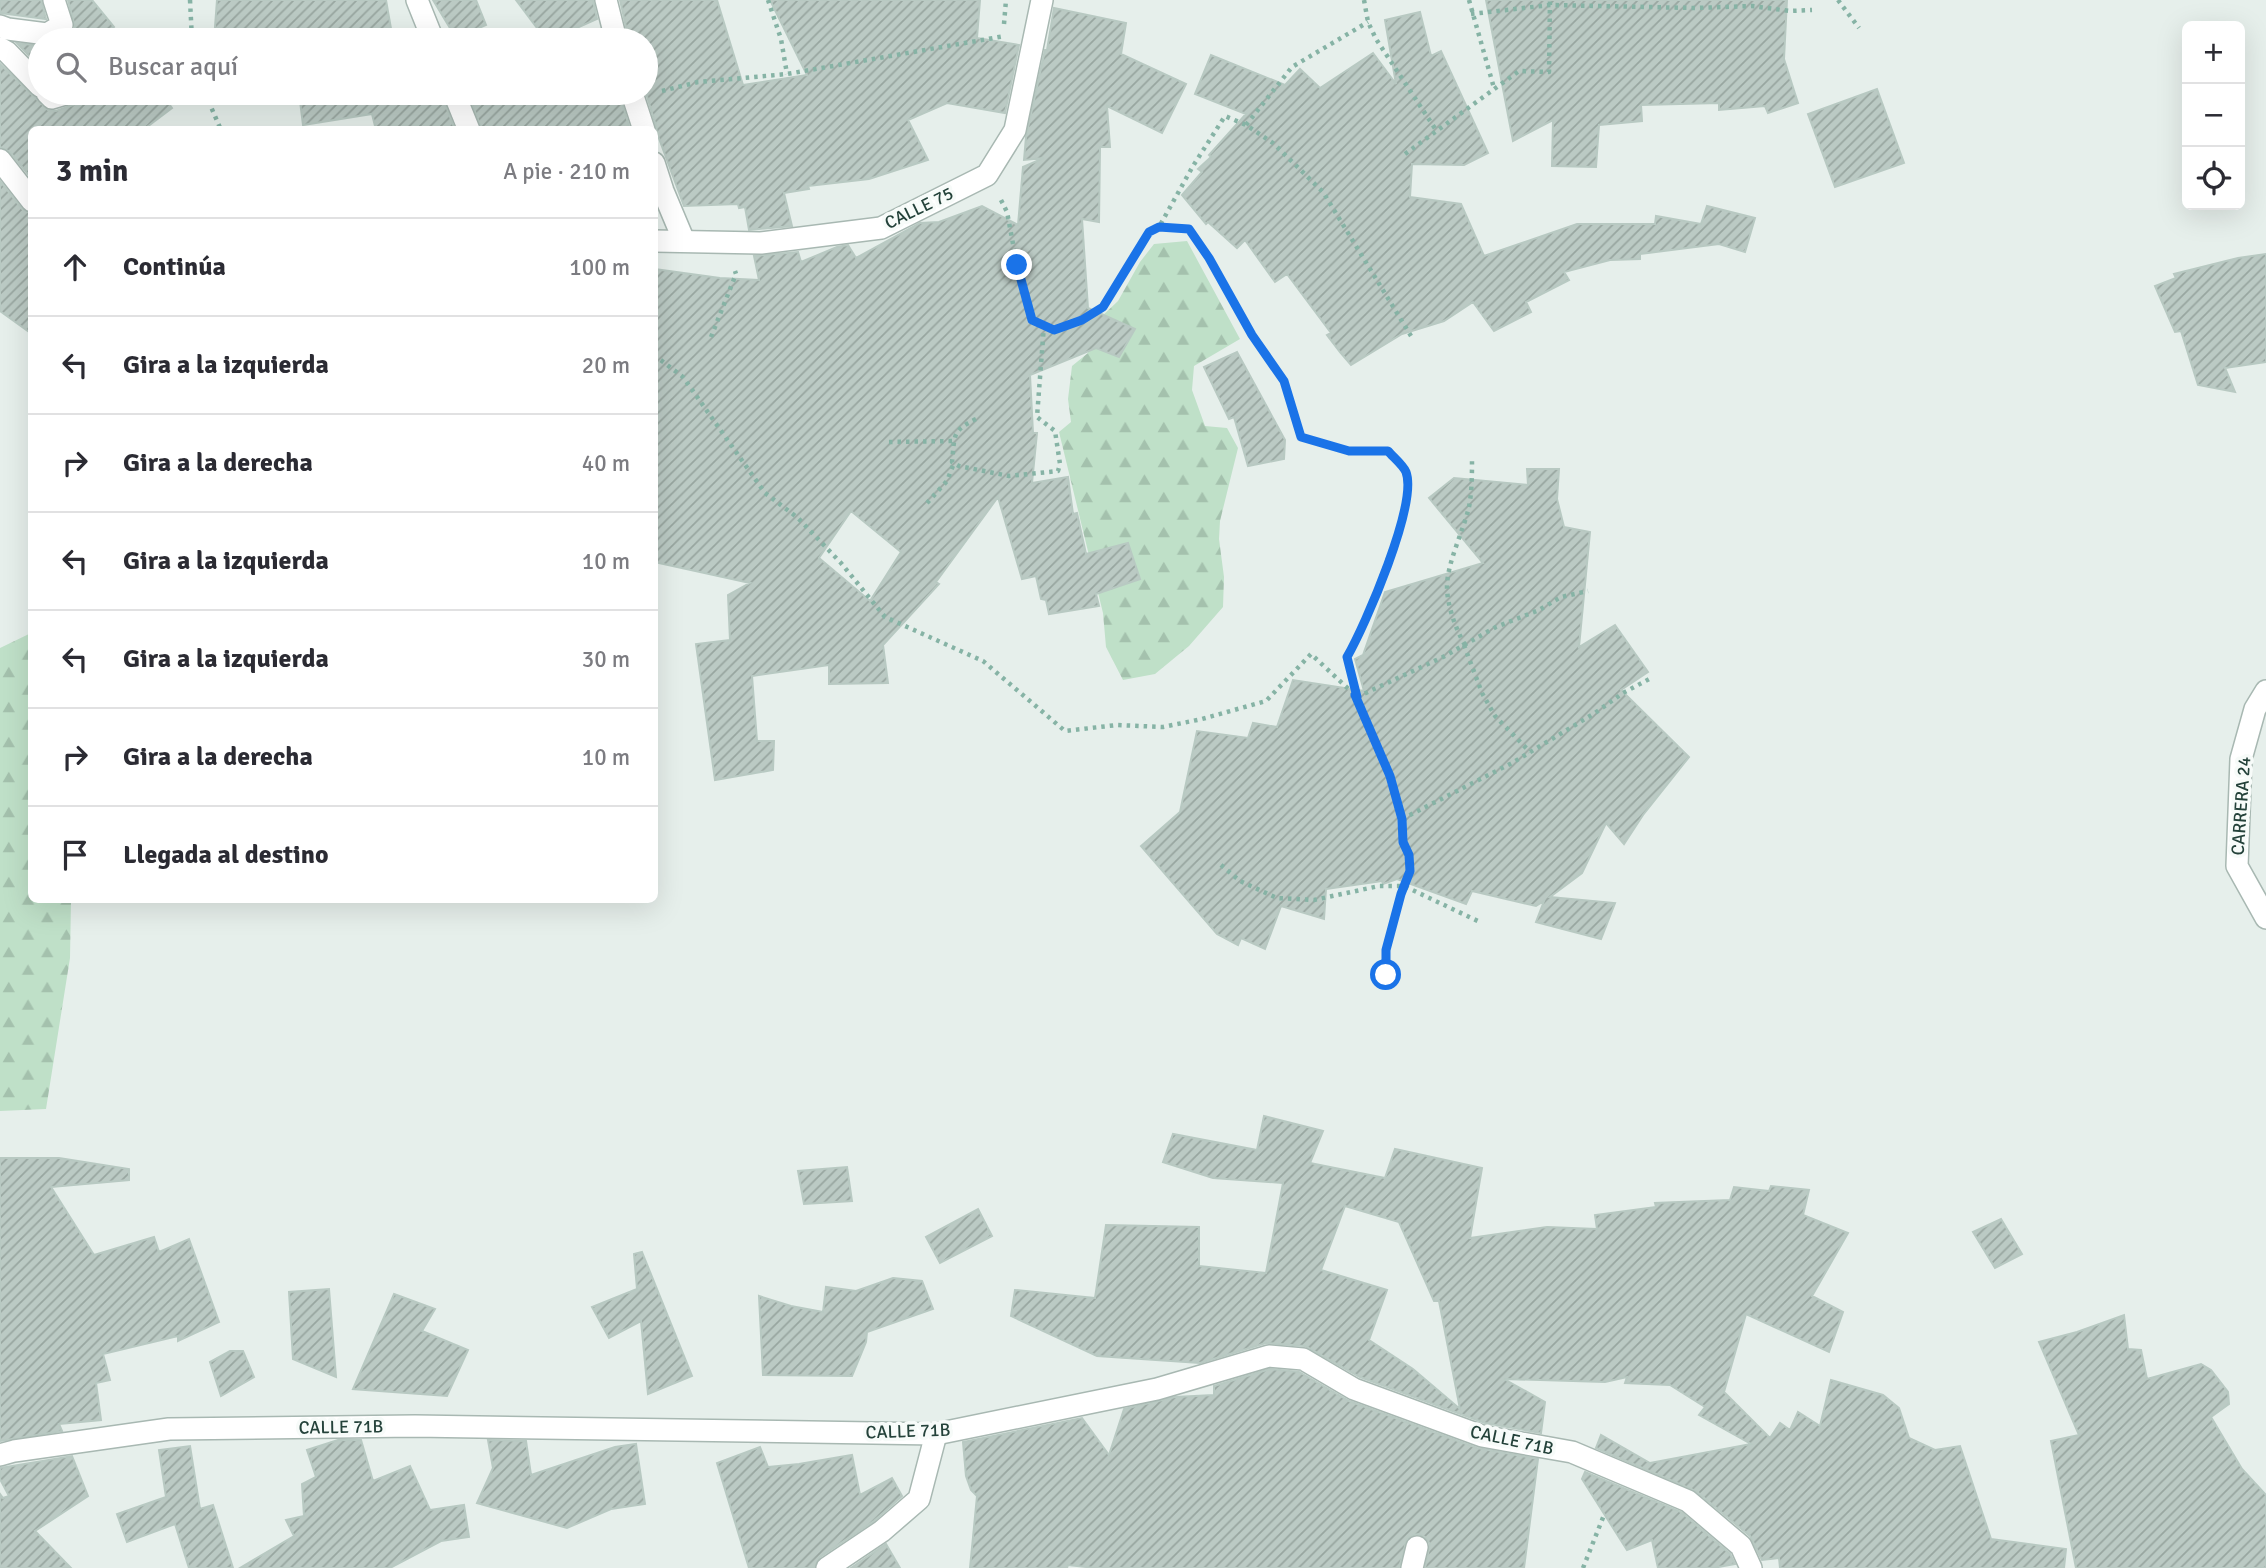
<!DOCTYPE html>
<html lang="es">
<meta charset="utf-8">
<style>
:root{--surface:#fff;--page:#f7f7f7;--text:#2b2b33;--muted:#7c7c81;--line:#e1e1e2}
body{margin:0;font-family:Signika,sans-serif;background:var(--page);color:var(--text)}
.controls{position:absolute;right:21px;top:21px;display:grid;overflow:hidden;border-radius:10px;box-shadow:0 7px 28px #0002}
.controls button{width:63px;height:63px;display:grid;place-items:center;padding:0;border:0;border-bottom:2px solid var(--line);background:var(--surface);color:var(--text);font:35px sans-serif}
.stop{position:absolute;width:21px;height:21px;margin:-16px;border:5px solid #1a73e8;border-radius:50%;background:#fff}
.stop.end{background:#1a73e8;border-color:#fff;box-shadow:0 2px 7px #0008}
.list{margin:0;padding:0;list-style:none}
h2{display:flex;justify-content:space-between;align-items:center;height:91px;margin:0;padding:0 28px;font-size:30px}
h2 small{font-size:23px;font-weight:400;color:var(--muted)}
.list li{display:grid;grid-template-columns:46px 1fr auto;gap:21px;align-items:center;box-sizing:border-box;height:98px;padding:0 28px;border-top:2px solid var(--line)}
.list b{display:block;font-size:26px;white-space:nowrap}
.list em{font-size:23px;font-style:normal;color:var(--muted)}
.icon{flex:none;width:38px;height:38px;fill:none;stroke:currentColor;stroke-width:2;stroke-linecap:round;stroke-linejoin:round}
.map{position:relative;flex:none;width:2266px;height:1568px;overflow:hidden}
.search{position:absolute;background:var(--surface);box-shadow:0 7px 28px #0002;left:28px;top:28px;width:630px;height:77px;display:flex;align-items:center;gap:18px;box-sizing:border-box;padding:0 24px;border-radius:38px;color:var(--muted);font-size:26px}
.panel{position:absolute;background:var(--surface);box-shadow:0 7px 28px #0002;left:28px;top:126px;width:630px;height:777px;border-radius:10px}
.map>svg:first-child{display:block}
</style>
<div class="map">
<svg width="2266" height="1568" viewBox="0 0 2266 1568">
<defs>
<pattern id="forest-firs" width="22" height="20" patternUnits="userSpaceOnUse" patternTransform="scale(1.75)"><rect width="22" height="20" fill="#bfe0c8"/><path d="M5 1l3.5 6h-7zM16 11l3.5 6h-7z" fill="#a4c1ad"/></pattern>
<pattern id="building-hatch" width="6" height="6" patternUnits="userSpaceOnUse" patternTransform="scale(1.75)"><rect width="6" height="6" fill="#bbcac4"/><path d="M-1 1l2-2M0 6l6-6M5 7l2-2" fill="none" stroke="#98a6a0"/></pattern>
</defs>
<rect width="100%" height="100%" fill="#e6efeb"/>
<path fill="url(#forest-firs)" d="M 1187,241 L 1240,339 L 1194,366 L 1192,390 L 1205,426 L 1227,428 L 1238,448 L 1220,521 L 1219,539 L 1224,577 L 1223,607 L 1189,646 L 1155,674 L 1123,680 L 1106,647 L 1103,613 L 1059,432 L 1071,422 L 1068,399 L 1072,366 L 1088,353 L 1083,334 L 1118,301 L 1140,262 L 1154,244 Z
M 31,633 L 32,900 L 71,900 L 70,958 L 46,1109 L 0,1111 L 0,648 Z"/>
<path fill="url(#building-hatch)" stroke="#b8c9c2" stroke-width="2" fill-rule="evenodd" d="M 0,0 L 41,0 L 46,19 L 0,13 Z
M 68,0 L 92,0 L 114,27 L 112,29 L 120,40 L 62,40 L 73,33 L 75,27 Z
M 217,0 L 386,0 L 393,40 L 214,40 Z
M 433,0 L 476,0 L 486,25 L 456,38 Z
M 516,0 L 593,0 L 597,19 L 550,40 L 546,40 Z
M 620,0 L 717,0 L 743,85 L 807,75 L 770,0 L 980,0 L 977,38 L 1019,45 L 1005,113 L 947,103 L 908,120 L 928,160 L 869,179 L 808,186 L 809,189 L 784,193 L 792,226 L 749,230 L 745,207 L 739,208 L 738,204 L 684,206 L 657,133 L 656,126 L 646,93 L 646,40 L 629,40 Z
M 1486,0 L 1787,0 L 1784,59 L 1798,103 L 1768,113 L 1765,106 L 1719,110 L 1719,103 L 1641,105 L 1642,121 L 1599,125 L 1596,167 L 1552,166 L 1553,120 L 1513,141 Z
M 1054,8 L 1126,23 L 1121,54 L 1186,84 L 1162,133 L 1107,106 L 1110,147 L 1100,147 L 1099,222 L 1082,219 L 1088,308 L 1135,329 L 1119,357 L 1096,348 L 1030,375 L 1033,433 L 1037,433 L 1032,483 L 1068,477 L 1073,514 L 1077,513 L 1086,554 L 1128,543 L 1140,579 L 1096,594 L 1099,606 L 1049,614 L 1046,600 L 1041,599 L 1036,576 L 1022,579 L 998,497 L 936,582 L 939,584 L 883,645 L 888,683 L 829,684 L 829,665 L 752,676 L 757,741 L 774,741 L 773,770 L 715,780 L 696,644 L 730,640 L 728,595 L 750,583 L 654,562 L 654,269 L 720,278 L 759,280 L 754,256 L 798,252 L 801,262 L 837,247 L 848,245 L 856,258 L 920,223 L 939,222 L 982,206 L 1018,225 L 1023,167 L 1044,158 L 1024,160 L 1026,137 L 1045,50 L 1047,50 ZM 851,511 L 901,552 L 870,601 L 819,558 Z
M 1420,12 L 1431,56 L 1441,51 L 1488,153 L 1464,165 L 1412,164 L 1410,197 L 1461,204 L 1484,256 L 1577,224 L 1655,224 L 1656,216 L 1701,224 L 1707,206 L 1755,218 L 1745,252 L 1719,244 L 1640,254 L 1640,259 L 1610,260 L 1564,272 L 1569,280 L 1526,302 L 1531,312 L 1494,331 L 1473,302 L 1444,321 L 1402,334 L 1351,365 L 1340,352 L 1327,335 L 1331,333 L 1287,274 L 1275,282 L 1245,240 L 1237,248 L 1208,222 L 1206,224 L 1182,195 L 1202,172 L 1198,169 L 1211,157 L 1209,155 L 1246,114 L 1195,94 L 1211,55 L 1285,85 L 1300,69 L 1320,88 L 1373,53 L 1396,84 L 1385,20 Z
M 17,43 L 40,46 L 40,67 Z
M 0,64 L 48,110 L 56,111 L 73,105 L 79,102 L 82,93 L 161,93 L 172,108 L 143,130 L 32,130 L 32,179 L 10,152 L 0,147 Z
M 1877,89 L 1904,163 L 1835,187 L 1808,114 Z
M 299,93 L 441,93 L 455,130 L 376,130 L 372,114 L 303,125 Z
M 468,93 L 619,93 L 629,126 L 620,130 L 482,130 Z
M 0,181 L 22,209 L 32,214 L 32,334 L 0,311 Z
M 2266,254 L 2266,362 L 2225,368 L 2235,392 L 2198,385 L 2181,331 L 2175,332 L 2155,286 L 2176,278 L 2174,274 L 2238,258 Z
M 1237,352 L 1285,440 L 1284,459 L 1248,466 L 1234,417 L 1229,419 L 1204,367 Z
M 1527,469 L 1559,469 L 1557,499 L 1564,527 L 1590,532 L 1579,647 L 1615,625 L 1648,672 L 1621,690 L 1689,757 L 1643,815 L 1624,844 L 1606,823 L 1582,873 L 1550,897 L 1615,903 L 1601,939 L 1536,922 L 1544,901 L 1536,906 L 1472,891 L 1466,904 L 1397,879 L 1383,884 L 1382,881 L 1326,889 L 1324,919 L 1281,906 L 1265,949 L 1241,938 L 1238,945 L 1217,934 L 1141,846 L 1180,812 L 1197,731 L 1248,738 L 1253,723 L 1277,727 L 1293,680 L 1364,691 L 1355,659 L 1363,655 L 1385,592 L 1483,563 L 1429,498 L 1454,478 L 1528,485 Z
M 1264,1116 L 1323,1131 L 1310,1163 L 1385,1178 L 1395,1149 L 1482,1168 L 1470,1238 L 1547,1227 L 1597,1229 L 1595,1215 L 1656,1207 L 1655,1203 L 1730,1200 L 1734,1187 L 1769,1191 L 1771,1186 L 1809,1190 L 1803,1215 L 1848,1233 L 1812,1296 L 1843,1312 L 1829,1352 L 1746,1314 L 1724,1392 L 1770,1438 L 1780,1423 L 1790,1430 L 1798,1412 L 1820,1426 L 1831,1380 L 1883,1395 L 1899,1408 L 1909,1438 L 1935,1450 L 1960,1446 L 1991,1539 L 2066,1549 L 2064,1568 L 1780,1568 L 1779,1558 L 1762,1560 L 1750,1536 L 1696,1491 L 1596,1448 L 1601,1435 L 1650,1463 L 1751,1444 L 1699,1415 L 1705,1407 L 1670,1385 L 1625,1383 L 1627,1377 L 1605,1382 L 1504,1379 L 1545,1402 L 1541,1433 L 1485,1423 L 1360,1377 L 1305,1346 L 1266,1343 L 1200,1363 L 1097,1356 L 1011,1316 L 1015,1290 L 1095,1298 L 1106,1225 L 1199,1227 L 1199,1266 L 1266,1273 L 1283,1183 L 1213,1178 L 1163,1162 L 1173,1134 L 1257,1150 ZM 1345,1206 L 1399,1222 L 1434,1301 L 1439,1301 L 1460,1409 L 1413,1369 L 1369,1340 L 1387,1290 L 1321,1270 Z
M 0,1158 L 59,1158 L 129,1169 L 129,1180 L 51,1187 L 94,1255 L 154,1237 L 159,1252 L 189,1239 L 219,1322 L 178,1341 L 178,1336 L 103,1354 L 110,1380 L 96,1383 L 101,1420 L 59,1424 L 62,1431 L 0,1441 Z
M 847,1167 L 852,1201 L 804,1204 L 798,1171 Z
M 978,1209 L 992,1236 L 940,1263 L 926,1237 Z
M 2001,1219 L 2022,1254 L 1995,1268 L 1973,1232 Z
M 642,1252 L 692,1376 L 648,1394 L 641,1321 L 609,1338 L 592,1307 L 637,1289 L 634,1254 Z
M 893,1278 L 922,1281 L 933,1309 L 867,1332 L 866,1342 L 852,1376 L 763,1375 L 759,1296 L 791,1306 L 823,1312 L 826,1287 L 856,1291 Z
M 329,1289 L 336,1377 L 293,1359 L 289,1292 Z
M 394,1294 L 435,1309 L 422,1331 L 468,1350 L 447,1396 L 353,1389 Z
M 2124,1315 L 2128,1349 L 2141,1350 L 2147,1379 L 2201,1364 L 2211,1370 L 2228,1392 L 2229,1404 L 2211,1417 L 2242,1469 L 2266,1495 L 2266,1568 L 2076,1568 L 2051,1441 L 2079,1435 L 2039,1342 L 2077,1332 Z
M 230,1351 L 243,1351 L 254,1377 L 221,1396 L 210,1362 Z
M 1270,1369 L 1299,1372 L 1349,1401 L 1477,1448 L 1538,1459 L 1524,1568 L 1425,1568 L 1430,1544 L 1425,1537 L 1419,1534 L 1413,1535 L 1407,1539 L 1399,1568 L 1095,1568 L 1068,1565 L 1067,1568 L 970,1568 L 977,1496 L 971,1490 L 966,1476 L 963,1442 L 1082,1418 L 1109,1455 L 1124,1409 L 1175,1397 L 1214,1395 L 1214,1386 Z
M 338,1440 L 361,1440 L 373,1481 L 410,1466 L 430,1510 L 464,1505 L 469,1537 L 441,1541 L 390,1568 L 240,1568 L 294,1536 L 286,1520 L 304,1516 L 302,1484 L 316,1477 L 307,1450 Z
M 488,1440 L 526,1441 L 531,1475 L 615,1447 L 636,1444 L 645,1504 L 611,1509 L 567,1528 L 477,1503 L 493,1468 Z
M 190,1446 L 200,1509 L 213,1505 L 233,1568 L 189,1568 L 175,1524 L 127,1542 L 117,1514 L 166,1497 L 159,1450 Z
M 760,1447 L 768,1467 L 799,1464 L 852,1455 L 860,1495 L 892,1478 L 902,1496 L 874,1521 L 820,1557 L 814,1568 L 749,1568 L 717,1463 Z
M 72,1456 L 88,1496 L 35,1531 L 71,1568 L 0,1568 L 0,1494 L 3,1498 L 9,1496 L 0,1479 L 0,1468 Z
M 1585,1472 L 1681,1512 L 1730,1554 L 1735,1564 L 1713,1568 L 1658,1568 L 1652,1540 L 1627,1550 L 1582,1479 Z
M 886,1544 L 900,1568 L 851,1568 Z"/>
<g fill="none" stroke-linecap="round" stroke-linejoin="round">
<defs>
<path id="pedestrian" d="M 0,26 L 8,29 L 47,34 L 62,25 L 54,0
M 0,48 L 7,52 L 40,86
M 47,93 L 52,98 L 69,93"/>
<path id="minor" d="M 417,0 L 433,40
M 606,0 L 616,40
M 454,93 L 469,130
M 632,93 L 644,130
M 654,163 L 663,191 L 684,241
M 827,1568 L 882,1531 L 919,1499 L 936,1434
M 1412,1568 L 1417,1547"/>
<path id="tertiary" d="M 0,160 L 32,201
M 654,241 L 761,243 L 881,228 L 987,175 L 1015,130 L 1042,0
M 2266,691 L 2255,709 L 2241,759 L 2237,866 L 2266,918
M 0,1455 L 14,1451 L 169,1429 L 415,1426 L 936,1434 L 1157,1389 L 1269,1356 L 1303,1359 L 1354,1389 L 1482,1436 L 1572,1452 L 1688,1501 L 1741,1546 L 1751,1568"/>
</defs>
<use href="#pedestrian" stroke="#a8b8b2" stroke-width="24"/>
<use href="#minor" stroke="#a8b8b2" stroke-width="24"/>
<use href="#tertiary" stroke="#a8b8b2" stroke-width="24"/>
<path stroke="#86b3a5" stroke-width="4.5" stroke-dasharray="3.5 5" stroke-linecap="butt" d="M 190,0 L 192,40
M 768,0 L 781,39 L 787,74
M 1364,0 L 1368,22 L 1376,39 L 1436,130
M 1469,0 L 1494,88
M 1838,0 L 1859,28
M 1471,14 L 1550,5 L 1695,8 L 1752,6 L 1790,11 L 1812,10
M 1004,24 L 1006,0
M 662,91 L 698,82 L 787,74 L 1005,36
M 205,93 L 221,130
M 1246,125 L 1292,67 L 1368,22
M 1405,154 L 1519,71 L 1549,72 L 1550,0
M 1001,200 L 1007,212 L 1017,265 L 1032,320 L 1054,330 L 1082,320 L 1103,307 L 1149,231 L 1159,227 L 1193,166 L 1225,116 L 1246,125 L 1273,143 L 1323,192 L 1411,336
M 711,337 L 736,274 L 735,271
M 654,355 L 683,377 L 765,493 L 798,518 L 841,563 L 885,617 L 983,661 L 1065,731 L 1117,725 L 1163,727 L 1202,719 L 1266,701 L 1311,654 L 1357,697 L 1347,657 L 1362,630 L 1407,506 L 1406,472 L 1388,451 L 1349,451 L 1301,437 L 1284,381 L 1252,335 L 1209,258 L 1189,229 L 1159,227
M 976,419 C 951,431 955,436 952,462 L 959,466 L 1009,476 L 1058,471 L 1060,464 L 1055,431 L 1037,417 L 1044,325
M 889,442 L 955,441
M 927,503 L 947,481 L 954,463
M 1464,645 L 1482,693 L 1495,716 L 1530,752
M 1465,645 C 1456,630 1447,605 1447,587 C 1447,563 1463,532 1469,507 C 1472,491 1472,474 1472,458
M 1355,696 L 1390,776 L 1402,819 L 1403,842 L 1409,855 L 1410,871 L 1400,894 L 1386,950 L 1386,975
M 1357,697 L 1443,657 L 1496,627 L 1539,610 L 1561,597 L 1588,591
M 1402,819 L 1512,763 L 1595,713 L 1623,693 L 1653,677
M 1221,865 L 1240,881 L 1277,898 L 1314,900 L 1379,886 L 1404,886 L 1482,923
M 1583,1568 L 1604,1515"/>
<use href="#pedestrian" stroke="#fff" stroke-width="21"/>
<use href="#minor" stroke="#fff" stroke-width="21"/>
<use href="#tertiary" stroke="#fff" stroke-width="21"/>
</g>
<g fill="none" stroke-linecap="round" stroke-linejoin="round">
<path stroke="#1a73e8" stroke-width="9" d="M 1017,265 L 1032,320 L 1054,330 L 1082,320 L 1103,307 L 1149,232 L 1159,227 L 1189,229 L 1209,258 L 1252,335 L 1284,381 L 1301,437 L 1349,451 L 1388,451 C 1393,457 1403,465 1406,472 C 1418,504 1365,626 1347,657 L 1357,697 L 1355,695 L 1390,776 L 1402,819 L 1403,842 L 1409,855 L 1410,871 L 1401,894 L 1386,950 L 1386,975"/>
</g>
<g text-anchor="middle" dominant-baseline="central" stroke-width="7" stroke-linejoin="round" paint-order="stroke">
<g font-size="18" fill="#24423a" stroke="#f7fbf9">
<text transform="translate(919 208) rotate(-26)">CALLE 75</text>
<text transform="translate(2241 806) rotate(-86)">CARRERA 24</text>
<text transform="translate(341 1427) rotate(-1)">CALLE 71B</text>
<text transform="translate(908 1431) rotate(-2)">CALLE 71B</text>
<text transform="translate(1512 1440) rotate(12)">CALLE 71B</text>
</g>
</g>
</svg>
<div class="controls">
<button>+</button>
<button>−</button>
<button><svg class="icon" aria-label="locate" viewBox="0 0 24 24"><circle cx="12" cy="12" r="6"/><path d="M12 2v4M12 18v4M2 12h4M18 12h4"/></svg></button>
</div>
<div class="stop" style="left:1386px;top:975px"></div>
<div class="stop end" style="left:1017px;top:265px"></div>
<div class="search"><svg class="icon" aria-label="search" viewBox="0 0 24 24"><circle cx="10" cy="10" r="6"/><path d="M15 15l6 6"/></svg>Buscar aquí</div>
<section class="panel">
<h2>3 min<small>A pie · 210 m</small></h2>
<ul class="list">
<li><svg class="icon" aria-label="ahead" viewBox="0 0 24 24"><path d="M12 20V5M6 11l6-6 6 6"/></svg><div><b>Continúa</b></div><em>100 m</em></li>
<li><svg class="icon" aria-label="left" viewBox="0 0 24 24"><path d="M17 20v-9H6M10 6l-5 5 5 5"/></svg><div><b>Gira a la izquierda</b></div><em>20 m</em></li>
<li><svg class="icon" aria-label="right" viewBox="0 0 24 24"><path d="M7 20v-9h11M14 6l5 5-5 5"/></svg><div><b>Gira a la derecha</b></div><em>40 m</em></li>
<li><svg class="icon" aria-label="left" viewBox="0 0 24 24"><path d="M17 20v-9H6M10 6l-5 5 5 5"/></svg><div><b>Gira a la izquierda</b></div><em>10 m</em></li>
<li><svg class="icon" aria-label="left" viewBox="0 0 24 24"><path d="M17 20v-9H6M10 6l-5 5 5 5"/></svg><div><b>Gira a la izquierda</b></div><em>30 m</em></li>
<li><svg class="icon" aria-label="right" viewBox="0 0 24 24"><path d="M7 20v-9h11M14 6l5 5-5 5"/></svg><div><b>Gira a la derecha</b></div><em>10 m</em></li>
<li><svg class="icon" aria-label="arrive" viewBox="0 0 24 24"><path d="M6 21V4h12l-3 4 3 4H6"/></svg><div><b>Llegada al destino</b></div></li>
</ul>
</section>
</div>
